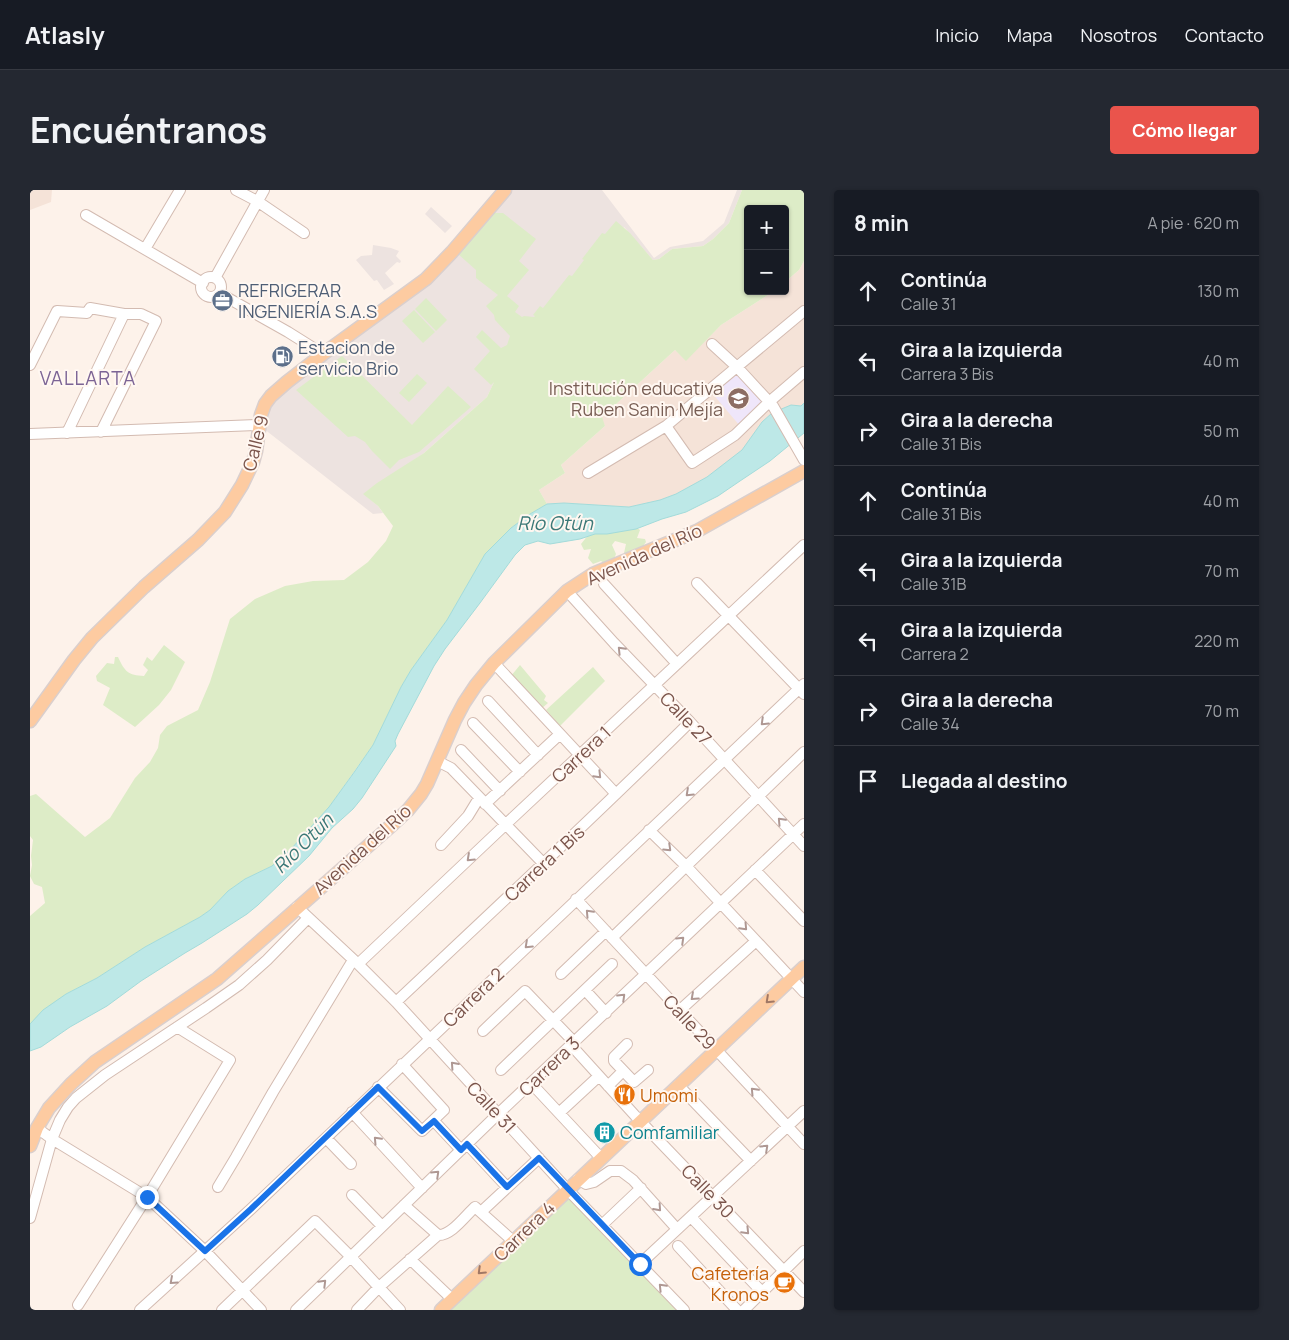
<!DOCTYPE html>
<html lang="es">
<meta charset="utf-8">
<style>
:root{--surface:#171b24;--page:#242831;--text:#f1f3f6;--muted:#9ea1a6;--line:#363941;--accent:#ea544c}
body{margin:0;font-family:Manrope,sans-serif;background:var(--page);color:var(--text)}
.controls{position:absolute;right:15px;top:15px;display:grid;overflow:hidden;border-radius:5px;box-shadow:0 1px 4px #0004}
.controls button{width:45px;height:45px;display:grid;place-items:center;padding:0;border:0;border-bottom:1px solid var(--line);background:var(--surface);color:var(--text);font:25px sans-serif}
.stop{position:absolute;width:15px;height:15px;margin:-11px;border:4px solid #1a73e8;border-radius:50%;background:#fff}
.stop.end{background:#1a73e8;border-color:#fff;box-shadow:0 1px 5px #0008}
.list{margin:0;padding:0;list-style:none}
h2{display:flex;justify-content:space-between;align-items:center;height:65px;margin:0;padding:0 20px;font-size:21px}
h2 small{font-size:16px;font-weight:400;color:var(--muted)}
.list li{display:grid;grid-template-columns:32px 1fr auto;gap:15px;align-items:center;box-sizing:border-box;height:70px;padding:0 20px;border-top:1px solid var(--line)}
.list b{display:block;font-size:19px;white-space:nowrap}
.list p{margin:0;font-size:16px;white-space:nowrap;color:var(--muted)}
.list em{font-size:16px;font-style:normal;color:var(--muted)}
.icon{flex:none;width:28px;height:28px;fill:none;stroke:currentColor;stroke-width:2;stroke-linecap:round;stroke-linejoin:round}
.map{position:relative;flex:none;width:774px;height:1120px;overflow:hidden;border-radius:5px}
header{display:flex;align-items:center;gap:30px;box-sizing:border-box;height:70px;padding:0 25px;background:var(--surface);border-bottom:1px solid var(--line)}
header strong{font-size:24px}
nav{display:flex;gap:28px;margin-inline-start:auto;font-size:18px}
.intro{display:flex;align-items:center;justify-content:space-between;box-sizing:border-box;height:120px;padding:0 30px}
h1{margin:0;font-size:35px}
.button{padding:12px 22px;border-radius:5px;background:var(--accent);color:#fff;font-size:18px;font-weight:700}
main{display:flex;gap:30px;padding:0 30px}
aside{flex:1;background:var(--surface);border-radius:5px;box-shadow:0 1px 4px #0004}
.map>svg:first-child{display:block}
</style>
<header>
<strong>Atlasly</strong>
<nav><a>Inicio</a><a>Mapa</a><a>Nosotros</a><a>Contacto</a></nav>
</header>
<div class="intro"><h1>Encuéntranos</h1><a class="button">Cómo llegar</a></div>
<main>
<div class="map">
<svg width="774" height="1120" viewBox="0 0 774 1120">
<rect width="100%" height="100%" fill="#fdf2ea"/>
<path fill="#f5e3d8" d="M 0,0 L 22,0 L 21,12 L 0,20 Z
M 774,71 L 774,213 L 771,216 L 761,215 L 742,224 L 732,232 L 713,260 L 677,287 L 646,304 L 631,310 L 599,317 L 534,313 L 517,314 L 509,300 L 535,283 L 531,275 L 575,236 L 571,228 L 645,160 L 656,170 L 691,135 L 744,101 L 755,101 L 755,92 L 769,80 Z"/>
<path fill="#ede3e0" d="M 475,0 L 572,0 L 624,68 L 640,57 L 673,51 L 694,33 L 707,0 L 712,0 L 699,33 L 683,49 L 673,56 L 642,59 L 629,69 L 623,70 L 594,37 L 465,190 L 457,207 L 394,263 L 334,304 L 348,316 L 353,323 L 343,324 L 229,235 L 233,218 L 373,105 Z
M 401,17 L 422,36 L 415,43 L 395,24 Z
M 343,55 L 361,58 L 369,61 L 366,66 L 371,71 L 370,73 L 367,72 L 355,83 L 364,94 L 354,100 L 347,90 L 344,91 L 326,70 L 331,66 L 342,65 Z"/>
<path fill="#efe6fa" d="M 708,180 L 736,213 L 710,236 L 682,203 Z"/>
<path fill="#ddecc7" d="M 712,0 L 774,0 L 774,71 L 769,80 L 755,92 L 755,19 L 718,19 L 718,101 L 744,101 L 691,135 L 656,171 L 645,160 L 572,227 L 575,236 L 531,275 L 535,283 L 509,300 L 517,314 L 500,324 L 481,338 L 455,364 L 417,430 L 381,480 L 371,497 L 343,555 L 299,617 L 261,659 L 242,676 L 215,689 L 198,701 L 180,720 L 170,727 L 115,757 L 67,788 L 36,804 L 0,834 L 0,726 L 15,713 L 12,697 L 4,694 L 0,686 L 2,675 L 1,666 L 3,650 L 0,646 L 0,606 L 6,604 L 55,647 L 80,628 L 105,588 L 120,572 L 128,558 L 130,545 L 137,536 L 168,520 L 180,492 L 200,429 L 225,409 L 255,396 L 283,391 L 314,390 L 338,372 L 356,351 L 363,336 L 348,316 L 333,304 L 347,293 L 394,263 L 457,207 L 464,192 L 461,195 L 444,179 L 460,161 L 446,147 L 452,140 L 471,158 L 477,155 L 480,146 L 465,130 L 464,125 L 456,116 L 468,105 L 446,88 L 446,80 L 428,64 L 463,23 L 473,23 L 506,49 L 489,71 L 499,80 L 477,106 L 489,116 L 485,122 L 492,127 L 494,126 L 504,127 L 505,126 L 503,125 L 510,116 L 513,118 L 539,85 L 542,86 L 554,70 L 552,69 L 572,43 L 575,44 L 586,31 L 600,43 L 623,70 L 629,69 L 642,59 L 673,56 L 683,49 L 699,33 Z
M 396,108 L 417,130 L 406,141 L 385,119 Z
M 384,120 L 405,142 L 393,153 L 372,131 Z
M 312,166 L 382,235 L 418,196 L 441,217 L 389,262 L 369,270 L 360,279 L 342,261 L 335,252 L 325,246 L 318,247 L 266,200 Z
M 387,184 L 397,193 L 379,212 L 369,203 Z
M 607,338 L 610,340 L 607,348 L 615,349 L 616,352 L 610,360 L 597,364 L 594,363 L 596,354 L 585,351 L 582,355 L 586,364 L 583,371 L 575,374 L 571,371 L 563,374 L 558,368 L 561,359 L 554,360 L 551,354 L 559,344 Z
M 134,455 L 155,472 L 141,500 L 129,515 L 105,537 L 73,515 L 80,498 L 67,491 L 66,486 L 77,473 L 84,474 L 85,467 L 88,467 C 95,482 98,485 114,486 L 118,480 L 113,475 L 117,467 L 122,471 Z
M 490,475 L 516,506 L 514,510 L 518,513 L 511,519 L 481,486 Z
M 563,477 L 575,491 L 530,536 L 516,520 Z
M 537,999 L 654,1120 L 411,1120 Z"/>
<path fill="#bde8e7" stroke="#a3dbda" d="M 774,213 L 774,243 L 740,271 L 710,291 L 688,306 L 656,322 L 632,329 L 606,339 L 577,344 L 565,344 L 550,349 L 520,354 L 508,351 L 495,355 L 485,365 L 450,413 L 415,459 L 404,476 L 368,544 L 365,551 L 366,556 L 332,608 L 323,619 L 302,638 L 279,666 L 228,715 L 217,724 L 172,753 L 155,763 L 111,791 L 77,816 L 40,837 L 11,857 L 0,861 L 0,834 L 13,820 L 36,804 L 67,788 L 115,757 L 170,727 L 180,720 L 198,701 L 215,689 L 242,676 L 261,659 L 299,617 L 325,581 L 343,555 L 371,497 L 381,480 L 417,430 L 455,364 L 481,338 L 500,324 L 517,314 L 534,313 L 599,317 L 630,310 L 646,304 L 677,287 L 712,260 L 732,232 L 742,223 L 761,215 L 771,216 Z"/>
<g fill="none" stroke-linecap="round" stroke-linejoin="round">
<defs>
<path id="minor" d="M 206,0 L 227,11 L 274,43
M 56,25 L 173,93
M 115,59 L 150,0
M171 97a10 10 0 1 1 20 0a10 10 0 1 1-20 0Z
M 185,88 L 234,0
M 189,103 L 258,142 L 293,164
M 682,154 L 707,177 L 743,216 L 774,270
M 0,175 L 27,121 L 57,123 L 60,118 L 94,124 L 111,124 L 126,131 L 71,242
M 636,236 L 662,273 L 705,245 L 739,212 L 774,182
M 37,243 L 94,124
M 0,244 L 229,235
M 558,283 L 636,236 L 774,121
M 667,393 L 774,504
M 574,394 L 647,474
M 537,401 L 584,453 L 660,532 L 774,656
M 464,473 L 586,604
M 458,511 L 508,565
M 443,533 L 490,582
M 431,560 L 470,601
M 407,571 L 421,578 L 514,674
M 455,614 L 530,544
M 619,640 L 656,676 L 774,802
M 411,655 L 438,626 L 449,608
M 725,680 L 774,731
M 546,709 L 774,954
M 267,717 L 328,774 L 366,812 L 537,999 L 654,1120
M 582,748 L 774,562
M 328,774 L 475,635 L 774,355
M 531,784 L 576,741
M 555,800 L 576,823
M 366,812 C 465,719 564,627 660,532
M 649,821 L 726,751
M 453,841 L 495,801 L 544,852
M 597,854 L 584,867 L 584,871 L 604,892 L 618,880
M 541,855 L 610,931 L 774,1102
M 471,880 L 582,774
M 501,893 L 571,968
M 648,895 L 721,971
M 578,896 L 593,881
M 348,897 L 392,941 L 414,920 L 372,874
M 322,922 L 392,998
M 529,923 L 569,886
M 404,931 L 431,960
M 7,938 L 22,949 L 117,1007 L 175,1061 L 231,1120
M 296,948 L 321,974
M 437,954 L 477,997
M 548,989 L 556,994 L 564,992 L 580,981 L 591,981 L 603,990 L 647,1039
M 188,997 L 206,967 L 243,902 L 323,770
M 322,1005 L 352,1036
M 374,1015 L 408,1045
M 451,1022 L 509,968
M 661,1027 L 732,1102
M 0,1028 L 22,949 L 30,930 L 38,917 L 46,908 L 75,885 L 176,818 L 209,795 L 237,770 L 278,728
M 572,1035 L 611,998
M 648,1056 L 707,1120
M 380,1069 L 422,1109
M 610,1074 L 774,921
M 48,1115 L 117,1007 L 200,870 L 147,837
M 110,1120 L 221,1019 L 774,494
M 192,1120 L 285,1031 L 320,1066 L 370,1120
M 266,1120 L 468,924 L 774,634
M 327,1120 L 349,1097 L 408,1045 C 421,1046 435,1026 445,1017 L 483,1051
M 714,1120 L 774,1061"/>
<path id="major" d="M 0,531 L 44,470 L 62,448 L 114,397 L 168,350 L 195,322 L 212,295 L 223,272 L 226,261 L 231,225 L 235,214 L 241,206 L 257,192 L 293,164 L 396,89 L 422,62 L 475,0
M 0,956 L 7,938 L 19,918 L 41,894 L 65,872 L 187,789 L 363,634 L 378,620 L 391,604 L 397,594 L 425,530 L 434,513 L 446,495 L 464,473 L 537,401 L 563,384 L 667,341 L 774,281
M 411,1120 L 774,777"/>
</defs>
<use href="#minor" stroke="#d3bbb1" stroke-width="12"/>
<use href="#major" stroke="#dacfcd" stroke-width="15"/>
<use href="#minor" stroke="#fff" stroke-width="10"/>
<use href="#major" stroke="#fdcba1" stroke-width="12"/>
</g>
<defs><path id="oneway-chevron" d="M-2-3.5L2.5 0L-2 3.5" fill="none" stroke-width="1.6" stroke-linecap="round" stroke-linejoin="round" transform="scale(1.25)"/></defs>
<g stroke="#af9893">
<use href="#oneway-chevron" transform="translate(591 460) rotate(-134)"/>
<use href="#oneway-chevron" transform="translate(734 532) rotate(136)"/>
<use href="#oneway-chevron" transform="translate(568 585) rotate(46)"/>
<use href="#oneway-chevron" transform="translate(659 603) rotate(137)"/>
<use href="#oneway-chevron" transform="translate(751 631) rotate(-133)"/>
<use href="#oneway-chevron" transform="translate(638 658) rotate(44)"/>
<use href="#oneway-chevron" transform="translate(440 668) rotate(137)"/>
<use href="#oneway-chevron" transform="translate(559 723) rotate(-133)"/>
<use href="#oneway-chevron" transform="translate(714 737) rotate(47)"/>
<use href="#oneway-chevron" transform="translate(651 750) rotate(-44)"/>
<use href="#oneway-chevron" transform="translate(498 755) rotate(137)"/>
<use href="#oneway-chevron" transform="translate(592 807) rotate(-44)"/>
<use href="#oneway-chevron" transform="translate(664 807) rotate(138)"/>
<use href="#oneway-chevron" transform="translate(424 875) rotate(-132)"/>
<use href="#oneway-chevron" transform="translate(724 901) rotate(-133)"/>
<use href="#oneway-chevron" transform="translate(347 950) rotate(-133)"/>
<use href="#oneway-chevron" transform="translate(735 958) rotate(-43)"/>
<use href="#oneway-chevron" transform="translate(406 984) rotate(-44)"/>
<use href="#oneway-chevron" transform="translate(628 1018) rotate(48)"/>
<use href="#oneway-chevron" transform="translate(716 1041) rotate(46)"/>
<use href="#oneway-chevron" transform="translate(143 1091) rotate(138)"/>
<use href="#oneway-chevron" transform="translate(293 1093) rotate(-45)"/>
<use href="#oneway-chevron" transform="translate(632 1097) rotate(-134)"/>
</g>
<g stroke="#a17865">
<use href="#oneway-chevron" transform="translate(739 810) rotate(137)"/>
<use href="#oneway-chevron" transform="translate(451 1081) rotate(136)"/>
</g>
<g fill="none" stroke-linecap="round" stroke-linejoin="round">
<path stroke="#1a73e8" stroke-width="6" d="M 117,1007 L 175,1061 L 221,1019 L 348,897 L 392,941 L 404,931 L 431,960 L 437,954 L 477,997 L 509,968 L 610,1074"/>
</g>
<defs>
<symbol id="office-disc" viewBox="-11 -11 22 22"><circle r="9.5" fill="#5c6f8a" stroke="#fff7f1"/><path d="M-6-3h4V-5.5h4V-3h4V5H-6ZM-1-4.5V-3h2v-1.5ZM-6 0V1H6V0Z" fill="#fff"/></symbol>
<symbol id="fuel-disc" viewBox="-11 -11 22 22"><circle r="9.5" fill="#5c6f8a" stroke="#fff7f1"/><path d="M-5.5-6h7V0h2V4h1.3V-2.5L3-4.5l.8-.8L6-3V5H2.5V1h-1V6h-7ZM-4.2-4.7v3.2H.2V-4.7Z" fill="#fff"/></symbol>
<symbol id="school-disc" viewBox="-11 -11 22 22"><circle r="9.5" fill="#8d6e63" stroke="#fff7f1"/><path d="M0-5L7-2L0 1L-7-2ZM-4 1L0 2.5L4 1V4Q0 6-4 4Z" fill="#fff"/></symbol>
<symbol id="restaurant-disc" viewBox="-11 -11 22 22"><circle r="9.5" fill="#e8710a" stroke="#fff7f1"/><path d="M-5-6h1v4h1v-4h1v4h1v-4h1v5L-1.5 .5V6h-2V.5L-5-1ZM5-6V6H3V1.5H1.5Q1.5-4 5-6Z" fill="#fff"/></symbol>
<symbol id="building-disc" viewBox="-11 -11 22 22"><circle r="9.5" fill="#0f9aa8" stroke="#fff7f1"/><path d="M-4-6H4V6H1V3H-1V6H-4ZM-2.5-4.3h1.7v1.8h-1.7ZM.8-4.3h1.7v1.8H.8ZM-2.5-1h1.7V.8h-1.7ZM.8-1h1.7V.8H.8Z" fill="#fff"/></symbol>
<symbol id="cafe-disc" viewBox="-11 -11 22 22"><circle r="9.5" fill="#e8710a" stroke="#fff7f1"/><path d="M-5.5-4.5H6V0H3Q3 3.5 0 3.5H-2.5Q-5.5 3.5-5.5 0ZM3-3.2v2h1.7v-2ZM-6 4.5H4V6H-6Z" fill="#fff"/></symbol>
</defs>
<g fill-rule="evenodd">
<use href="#office-disc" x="180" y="98" width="25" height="25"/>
<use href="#fuel-disc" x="240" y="154" width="25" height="25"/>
<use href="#school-disc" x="696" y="196" width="25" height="25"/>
<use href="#restaurant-disc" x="582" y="892" width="25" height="25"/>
<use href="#building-disc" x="562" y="930" width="25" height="25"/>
<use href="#cafe-disc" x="742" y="1080" width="25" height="25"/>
</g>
<g text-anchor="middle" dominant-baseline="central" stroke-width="4" stroke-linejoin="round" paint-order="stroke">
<g font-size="18" fill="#4e5e75" stroke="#fff7f1" text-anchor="start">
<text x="208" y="100">REFRIGERAR<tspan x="208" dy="21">INGENIERÍA S.A.S</tspan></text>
<text x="268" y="157">Estacion de<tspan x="268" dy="21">servicio Brio</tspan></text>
</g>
<g font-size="18" fill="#785e54" stroke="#fff7f1" text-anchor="end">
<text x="693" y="198">Institución educativa<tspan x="693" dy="21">Ruben Sanin Mejía</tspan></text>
</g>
<g font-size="18" fill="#7a544b" stroke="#fff7f1">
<text transform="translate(225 253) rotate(-76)">Calle 9</text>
<text transform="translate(614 364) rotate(-24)">Avenida del Río</text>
<text transform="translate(656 528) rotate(46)">Calle 27</text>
<text transform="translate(551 564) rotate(-43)">Carrera 1</text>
<text transform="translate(332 659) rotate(-42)">Avenida del Río</text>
<text transform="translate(514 673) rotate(-43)">Carrera 1 Bis</text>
<text transform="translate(443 807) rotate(-44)">Carrera 2</text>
<text transform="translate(660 832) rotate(47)">Calle 29</text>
<text transform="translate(519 876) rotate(-44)">Carrera 3</text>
<text transform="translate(462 917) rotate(47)">Calle 31</text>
<text transform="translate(678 1001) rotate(46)">Calle 30</text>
<text transform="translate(494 1041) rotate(-44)">Carrera 4</text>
</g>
<g font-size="18" fill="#c56008" stroke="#fff7f1" text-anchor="start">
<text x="610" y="905">Umomi</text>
<text x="739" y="1083" text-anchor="end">Cafetería<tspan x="739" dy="21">Kronos</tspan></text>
</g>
<g font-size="18" fill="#0d838f" stroke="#fff7f1" text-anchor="start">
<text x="590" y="942">Comfamiliar</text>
</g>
<g font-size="19" letter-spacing="1" fill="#7c6495" stroke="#fff7f1">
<text x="58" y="188">VALLARTA</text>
</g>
<g font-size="19" font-style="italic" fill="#3b7877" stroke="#fff7f1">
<text x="525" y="333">Río Otún</text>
<text transform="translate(273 653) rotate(-45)">Río Otún</text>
</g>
</g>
</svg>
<div class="controls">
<button>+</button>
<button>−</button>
</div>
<div class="stop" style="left:610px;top:1074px"></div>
<div class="stop end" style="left:117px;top:1007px"></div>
</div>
<aside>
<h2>8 min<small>A pie · 620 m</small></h2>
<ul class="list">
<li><svg class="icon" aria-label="ahead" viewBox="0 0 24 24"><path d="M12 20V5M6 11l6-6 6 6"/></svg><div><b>Continúa</b><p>Calle 31</p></div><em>130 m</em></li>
<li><svg class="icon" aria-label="left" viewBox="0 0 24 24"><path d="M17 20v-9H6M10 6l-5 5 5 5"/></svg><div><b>Gira a la izquierda</b><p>Carrera 3 Bis</p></div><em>40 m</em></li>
<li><svg class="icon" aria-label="right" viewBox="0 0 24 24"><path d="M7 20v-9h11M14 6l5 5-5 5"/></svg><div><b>Gira a la derecha</b><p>Calle 31 Bis</p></div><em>50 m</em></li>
<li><svg class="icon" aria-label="ahead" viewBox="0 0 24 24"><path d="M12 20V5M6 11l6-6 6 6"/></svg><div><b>Continúa</b><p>Calle 31 Bis</p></div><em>40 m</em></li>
<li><svg class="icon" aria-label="left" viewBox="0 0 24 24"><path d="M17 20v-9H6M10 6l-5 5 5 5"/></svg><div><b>Gira a la izquierda</b><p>Calle 31B</p></div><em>70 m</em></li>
<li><svg class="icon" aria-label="left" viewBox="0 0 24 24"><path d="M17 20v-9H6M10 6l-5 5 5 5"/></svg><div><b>Gira a la izquierda</b><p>Carrera 2</p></div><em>220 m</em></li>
<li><svg class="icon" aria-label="right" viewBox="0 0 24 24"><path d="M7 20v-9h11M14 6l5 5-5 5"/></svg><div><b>Gira a la derecha</b><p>Calle 34</p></div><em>70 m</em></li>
<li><svg class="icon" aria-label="arrive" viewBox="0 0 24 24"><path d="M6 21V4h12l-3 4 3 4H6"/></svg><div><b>Llegada al destino</b></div></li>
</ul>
</aside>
</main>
